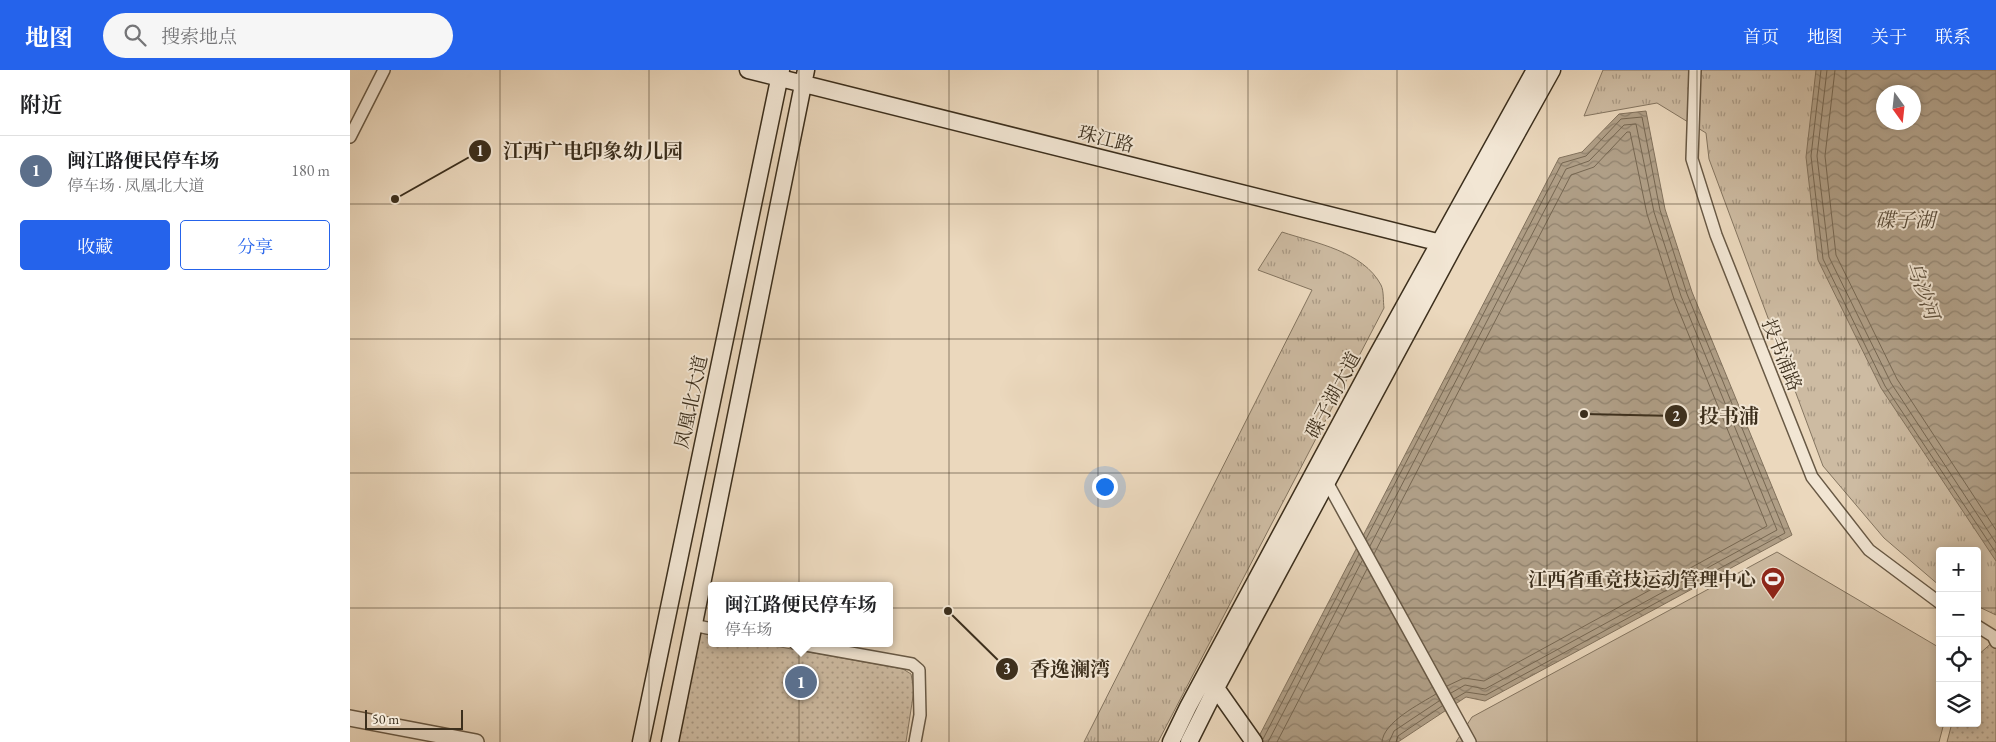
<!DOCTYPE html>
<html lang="zh">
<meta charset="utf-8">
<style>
:root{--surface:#fff;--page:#f6f6f6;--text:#202124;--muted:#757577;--line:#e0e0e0;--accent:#2563eb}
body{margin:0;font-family:"EB Garamond","Noto Serif SC",serif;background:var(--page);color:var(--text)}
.controls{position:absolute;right:15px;bottom:15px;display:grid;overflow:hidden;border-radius:5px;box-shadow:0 2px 8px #0003}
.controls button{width:45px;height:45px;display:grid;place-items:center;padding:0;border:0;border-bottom:1px solid var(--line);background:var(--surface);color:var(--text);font:25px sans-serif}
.compass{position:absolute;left:1526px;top:15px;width:45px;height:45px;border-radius:50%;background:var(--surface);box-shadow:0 2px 8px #0003;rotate:165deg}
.scale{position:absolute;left:15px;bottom:12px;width:98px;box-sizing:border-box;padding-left:5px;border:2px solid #3c2f1d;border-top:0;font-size:14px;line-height:18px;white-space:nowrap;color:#3c2f1d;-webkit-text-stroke:4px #f2e6d4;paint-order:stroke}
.you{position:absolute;left:754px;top:416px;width:18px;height:18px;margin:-12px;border:4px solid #fff;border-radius:50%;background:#1a73e8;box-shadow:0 0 0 8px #1a73e833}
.badge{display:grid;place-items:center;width:32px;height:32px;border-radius:50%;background:var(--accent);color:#fff;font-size:16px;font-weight:700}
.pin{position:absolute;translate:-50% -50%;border:2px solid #fff;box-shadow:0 1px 5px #0006}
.popup{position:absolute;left:358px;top:512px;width:185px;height:65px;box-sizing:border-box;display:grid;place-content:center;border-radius:5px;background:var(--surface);filter:drop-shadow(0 1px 4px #0005);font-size:16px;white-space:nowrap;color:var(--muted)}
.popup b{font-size:19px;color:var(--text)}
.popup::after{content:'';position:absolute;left:50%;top:100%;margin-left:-10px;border:10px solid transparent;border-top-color:var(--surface)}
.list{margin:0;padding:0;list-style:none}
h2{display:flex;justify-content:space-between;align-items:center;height:65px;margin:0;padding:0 20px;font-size:21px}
h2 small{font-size:16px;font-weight:400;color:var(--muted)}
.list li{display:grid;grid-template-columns:32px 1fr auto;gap:15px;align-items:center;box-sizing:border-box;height:70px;padding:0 20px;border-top:1px solid var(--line)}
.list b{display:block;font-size:19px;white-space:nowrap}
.list p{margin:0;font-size:16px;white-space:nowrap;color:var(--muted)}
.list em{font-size:16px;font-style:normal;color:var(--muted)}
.actions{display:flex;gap:10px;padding:15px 20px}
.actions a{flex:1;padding:11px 0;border:1px solid var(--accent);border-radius:5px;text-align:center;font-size:18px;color:var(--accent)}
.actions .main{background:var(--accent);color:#fff}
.icon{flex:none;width:28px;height:28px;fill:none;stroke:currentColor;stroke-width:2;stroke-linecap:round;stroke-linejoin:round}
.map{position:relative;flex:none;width:1646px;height:672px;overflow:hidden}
header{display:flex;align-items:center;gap:30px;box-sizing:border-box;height:70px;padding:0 25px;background:var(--accent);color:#fff}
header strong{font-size:24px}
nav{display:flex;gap:28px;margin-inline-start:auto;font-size:18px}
.search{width:350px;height:45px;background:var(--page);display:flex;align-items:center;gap:12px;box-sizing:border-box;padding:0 18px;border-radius:28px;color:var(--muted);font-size:19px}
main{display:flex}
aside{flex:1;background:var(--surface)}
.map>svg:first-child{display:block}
</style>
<header>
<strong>地图</strong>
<div class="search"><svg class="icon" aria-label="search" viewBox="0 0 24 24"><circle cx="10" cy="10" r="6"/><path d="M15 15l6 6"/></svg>搜索地点</div>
<nav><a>首页</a><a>地图</a><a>关于</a><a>联系</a></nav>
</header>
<main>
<aside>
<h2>附近<small></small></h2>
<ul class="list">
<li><span class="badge" style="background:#5c6f8a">1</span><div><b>闽江路便民停车场</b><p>停车场 · 凤凰北大道</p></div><em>180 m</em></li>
</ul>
<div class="actions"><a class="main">收藏</a><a>分享</a></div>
</aside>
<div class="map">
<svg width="1646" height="672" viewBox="0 0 1646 672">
<defs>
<pattern id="grass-tufts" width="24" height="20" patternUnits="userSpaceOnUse" patternTransform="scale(1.25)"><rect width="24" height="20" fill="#cdbba2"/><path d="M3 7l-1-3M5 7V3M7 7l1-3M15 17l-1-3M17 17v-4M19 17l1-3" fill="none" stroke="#a89883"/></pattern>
<pattern id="park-dots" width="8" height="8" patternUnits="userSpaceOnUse" patternTransform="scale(1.25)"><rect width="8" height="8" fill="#cdbba2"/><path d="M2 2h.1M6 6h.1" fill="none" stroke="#a89883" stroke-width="1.8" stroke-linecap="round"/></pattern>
<pattern id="water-waves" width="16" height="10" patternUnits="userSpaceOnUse" patternTransform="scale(1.25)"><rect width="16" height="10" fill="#b09f87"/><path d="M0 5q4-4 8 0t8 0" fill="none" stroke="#90826e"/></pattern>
</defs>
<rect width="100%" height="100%" fill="#ebd8bd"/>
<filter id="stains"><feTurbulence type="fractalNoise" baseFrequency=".004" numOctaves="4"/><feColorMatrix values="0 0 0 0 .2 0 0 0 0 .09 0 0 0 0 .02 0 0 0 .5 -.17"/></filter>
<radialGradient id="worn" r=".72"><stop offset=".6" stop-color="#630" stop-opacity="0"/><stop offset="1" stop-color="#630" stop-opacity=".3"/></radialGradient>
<path fill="url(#grass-tufts)" stroke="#847560" d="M 1253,0 L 1490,0 L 1646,461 L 1646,545 L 1627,536 L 1627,481 L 1590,481 L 1590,516 L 1534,468 L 1473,396 L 1359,89 L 1356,63 L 1307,33 L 1234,46 Z
M 932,162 C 965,173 1013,181 1031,215 C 1034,221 1033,231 1034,238 L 808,672 L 734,672 L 962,220 L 908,200 Z"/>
<path fill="url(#park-dots)" stroke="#847560" d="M 350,563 L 362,565 L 362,573 L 408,573 L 553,599 L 561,604 L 564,620 L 556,672 L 327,672 Z
M 1646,569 L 1646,672 L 1597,672 L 1602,653 L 1627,653 L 1627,586 Z"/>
<path fill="#cdbba2" stroke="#847560" d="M 1427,482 L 1590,578 L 1590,653 L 1594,653 L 1589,672 L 1106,672 L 1122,647 Z"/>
<path fill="url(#water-waves)" stroke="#82725d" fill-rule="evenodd" d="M 1466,0 L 1646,0 L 1646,491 L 1531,318 L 1468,190 L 1456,87 ZM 1534,22 L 1564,22 L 1564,52 L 1534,52 Z
M 1296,41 L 1315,139 L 1342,222 L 1442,465 L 1135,631 L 1116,627 L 1048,672 L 906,672 L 1209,88 L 1232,82 L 1269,44 Z"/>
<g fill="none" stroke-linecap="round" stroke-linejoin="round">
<path stroke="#766752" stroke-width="1" d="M 1471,0 L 1461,86 L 1473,189 L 1535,316 L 1646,483
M 1477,0 L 1467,86 L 1479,187 L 1541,313 L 1646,473
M 1485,0 L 1475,86 L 1486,185 L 1547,309 L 1646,460
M 1016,469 L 1212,93 L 1236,86 L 1271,49 L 1292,47 L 1310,140 L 1337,224 L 1435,463 L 1136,625 L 1116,622 L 1104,629
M 1020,476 L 1216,99 L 1239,91 L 1274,55 L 1286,54 L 1304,142 L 1331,226 L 1427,460 L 1135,619 L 1115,615 L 1101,623
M 1024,484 L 1221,105 L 1244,97 L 1277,62 L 1280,62 L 1297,144 L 1324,229 L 1417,456 L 1134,611 L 1114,608 L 1097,616
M 913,669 L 1009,484
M 918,672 L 1012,491
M 927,672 L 1017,499
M 1032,672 C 1033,652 1070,634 1086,624
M 1039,672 L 1044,661 L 1089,631
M 1046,672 L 1048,666 L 1092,636"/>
<defs>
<path id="minor" d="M 1345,0 L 1342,89 L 1366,165 L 1462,407 L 1519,480 L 1590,533
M 0,67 L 34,0
M 977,412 L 1120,672
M 343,555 L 362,559
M 1627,556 L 1643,566 L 1646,572
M 445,573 L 562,594 L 569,600 L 570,645 L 565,672"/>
<path id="tertiary" d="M 0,648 L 126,672"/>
<path id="secondary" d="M 398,0 L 1099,175
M 866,618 L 904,672
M 291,672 L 431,0
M 320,672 L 456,0
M 821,672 L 838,637 L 1025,289 L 1185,0
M 839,672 L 866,618 L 1104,176 L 1202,0"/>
</defs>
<use href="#minor" stroke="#685945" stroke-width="14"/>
<use href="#tertiary" stroke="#685945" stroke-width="18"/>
<use href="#secondary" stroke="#3c2f1d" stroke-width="19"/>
<use href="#minor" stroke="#f2e6d4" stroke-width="11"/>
<use href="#tertiary" stroke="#f2e6d4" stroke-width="15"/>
<use href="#secondary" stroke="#f2e6d4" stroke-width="16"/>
</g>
<path fill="none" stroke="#3c2f1d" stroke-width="1" stroke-opacity="0.55" d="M 150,0 L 150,672M 299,0 L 299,672M 449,0 L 449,672M 599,0 L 599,672M 748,0 L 748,672M 898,0 L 898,672M 1047,0 L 1047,672M 1197,0 L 1197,672M 1347,0 L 1347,672M 1496,0 L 1496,672M 0,134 L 1646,134M 0,269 L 1646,269M 0,403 L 1646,403M 0,538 L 1590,538M 1627,538 L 1646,538"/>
<defs>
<symbol id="stadium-pin" viewBox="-11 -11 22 30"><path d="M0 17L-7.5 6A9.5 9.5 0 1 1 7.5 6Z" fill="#8f2418" stroke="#f2e6d4"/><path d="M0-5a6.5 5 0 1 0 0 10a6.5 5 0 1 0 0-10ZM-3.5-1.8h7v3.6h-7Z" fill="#fff"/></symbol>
</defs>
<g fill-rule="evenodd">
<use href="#stadium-pin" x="1409" y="495" width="28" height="38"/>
</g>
<g text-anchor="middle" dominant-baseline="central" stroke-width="4" stroke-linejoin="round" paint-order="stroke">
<g font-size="19" fill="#3c2f1d" stroke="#f2e6d4">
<text transform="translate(756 69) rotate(14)">珠江路</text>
<text transform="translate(1432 285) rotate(68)">投书浦路</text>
<text transform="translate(983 325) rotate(-62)">碟子湖大道</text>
<text transform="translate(341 332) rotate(-78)">凤凰北大道</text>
</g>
<g font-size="19" font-weight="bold" fill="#3c2f1d" stroke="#f2e6d4" text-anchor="end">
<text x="1406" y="509">江西省重竞技运动管理中心</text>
</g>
<g font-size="20" font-style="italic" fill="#594b38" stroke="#f2e6d4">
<text x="1555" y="150">碟子湖</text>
<text transform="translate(1573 220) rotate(71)">乌沙河</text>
</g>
</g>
<path fill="none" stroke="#3c2f1d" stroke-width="2" d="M45 129L130 81M1234 344L1326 346M598 541L657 599"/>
<g fill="#3c2f1d" stroke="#f2e6d4" stroke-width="2">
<circle cx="45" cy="129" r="5"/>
<circle cx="1234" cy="344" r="5"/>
<circle cx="598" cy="541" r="5"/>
<circle cx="130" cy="81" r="12"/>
<circle cx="1326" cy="346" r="12"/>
<circle cx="657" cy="599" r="12"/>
</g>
<g font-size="15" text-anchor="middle" font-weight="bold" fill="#fff">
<text x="130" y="86">1</text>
<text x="1326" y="351">2</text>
<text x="657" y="604">3</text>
</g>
<g font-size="20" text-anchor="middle" font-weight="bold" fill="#3c2f1d" stroke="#f2e6d4" stroke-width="4" stroke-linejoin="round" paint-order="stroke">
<text x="243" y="88">江西广电印象幼儿园</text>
<text x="1379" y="353">投书浦</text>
<text x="720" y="606">香逸澜湾</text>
</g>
<rect width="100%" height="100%" filter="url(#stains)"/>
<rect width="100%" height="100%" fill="url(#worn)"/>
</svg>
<div class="controls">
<button>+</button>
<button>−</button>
<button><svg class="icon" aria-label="locate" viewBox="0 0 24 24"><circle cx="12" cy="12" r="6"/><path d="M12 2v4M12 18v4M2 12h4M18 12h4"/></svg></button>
<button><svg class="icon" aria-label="layers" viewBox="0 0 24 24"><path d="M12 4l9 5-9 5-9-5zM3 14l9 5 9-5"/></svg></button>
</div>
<svg class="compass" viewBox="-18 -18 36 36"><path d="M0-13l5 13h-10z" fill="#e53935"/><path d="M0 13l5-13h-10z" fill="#757577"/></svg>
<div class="scale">50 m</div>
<div class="you"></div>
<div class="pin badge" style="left:451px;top:612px;background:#5c6f8a">1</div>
<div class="popup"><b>闽江路便民停车场</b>停车场</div>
</div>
</main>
